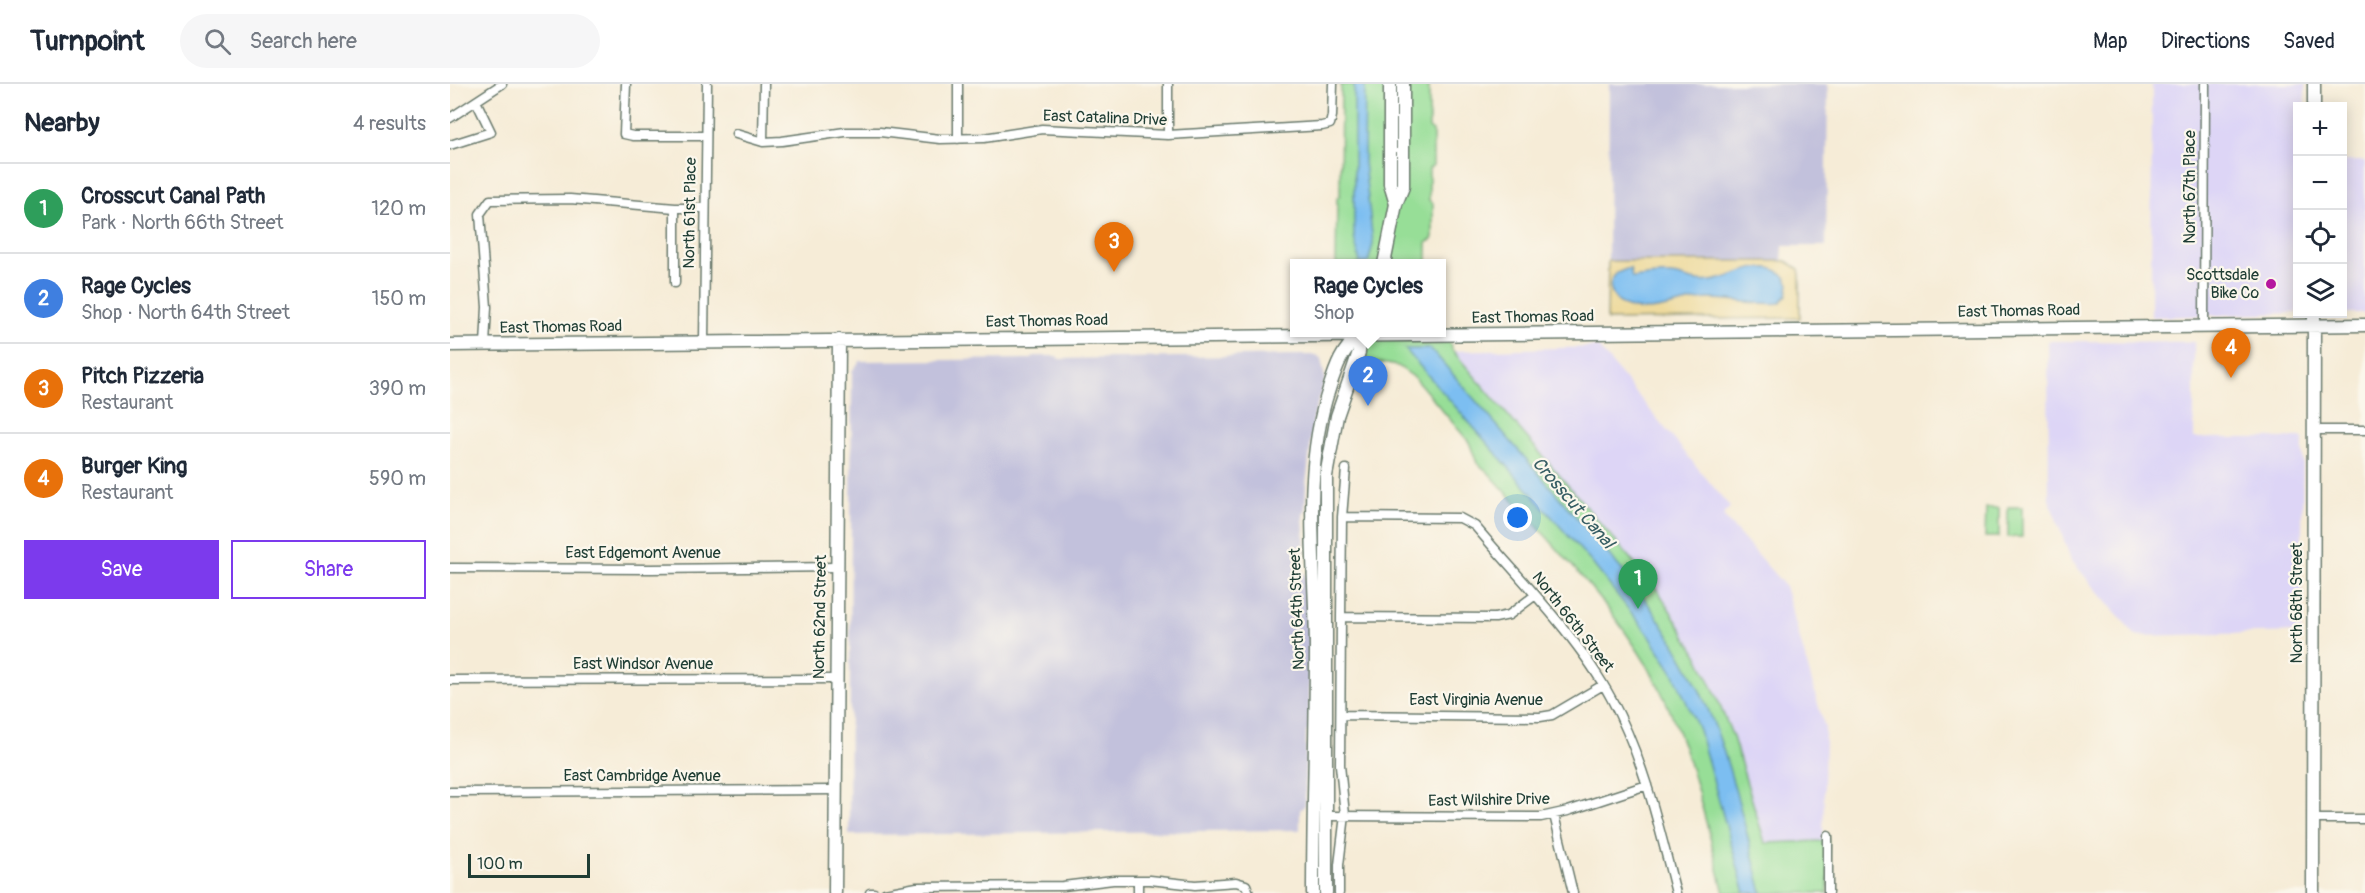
<!DOCTYPE html>
<meta charset="utf-8">
<style>
:root{--surface:#fff;--page:#f6f6f7;--text:#1f2937;--muted:#747a83;--line:#e0e1e3;--accent:#7c3aed}
body{margin:0;font-family:Pangolin,sans-serif;background:var(--page);color:var(--text)}
.controls{position:absolute;right:18px;top:18px;display:grid;overflow:hidden;border-radius:0px;box-shadow:0 3px 15px #0003}
.controls button{width:54px;height:54px;display:grid;place-items:center;padding:0;border:0;border-bottom:2px solid var(--line);background:var(--surface);color:var(--text);font:30px sans-serif}
.scale{position:absolute;left:18px;bottom:15px;width:122px;box-sizing:border-box;padding-left:6px;border:3px solid #1f3d34;border-top:0;font-size:16px;line-height:21px;white-space:nowrap;color:#1f3d34;-webkit-text-stroke:4px #fbf7ec;paint-order:stroke}
.you{position:absolute;left:1068px;top:434px;width:21px;height:21px;margin:-15px;border:4px solid #fff;border-radius:50%;background:#1a73e8;box-shadow:0 0 0 9px #1a73e833}
.badge{display:grid;place-items:center;width:39px;height:39px;border-radius:50%;background:var(--accent);color:#fff;font-size:20px;font-weight:700}
.pin{position:absolute;translate:-50% -50px;filter:drop-shadow(0 2px 3px #0008)}
.pin::after{content:'';position:absolute;top:32px;width:21px;height:18px;background:inherit;clip-path:polygon(0 0,100% 0,50% 100%)}
.popup{position:absolute;left:840px;top:175px;width:156px;height:78px;box-sizing:border-box;display:grid;place-content:center;border-radius:0px;background:var(--surface);filter:drop-shadow(0 2px 4px #0005);font-size:20px;white-space:nowrap;color:var(--muted)}
.popup b{font-size:22px;color:var(--text)}
.popup::after{content:'';position:absolute;left:50%;top:100%;margin-left:-12px;border:12px solid transparent;border-top-color:var(--surface)}
.list{margin:0;padding:0;list-style:none}
h2{display:flex;justify-content:space-between;align-items:center;height:78px;margin:0;padding:0 24px;font-size:26px}
h2 small{font-size:20px;font-weight:400;color:var(--muted)}
.list li{display:grid;grid-template-columns:39px 1fr auto;gap:18px;align-items:center;box-sizing:border-box;height:90px;padding:0 24px;border-top:2px solid var(--line)}
.list b{display:block;font-size:22px;white-space:nowrap}
.list p{margin:0;font-size:20px;white-space:nowrap;color:var(--muted)}
.list em{font-size:20px;font-style:normal;color:var(--muted)}
.actions{display:flex;gap:12px;padding:18px 24px}
.actions a{flex:1;padding:14px 0;border:2px solid var(--accent);border-radius:0px;text-align:center;font-size:21px;color:var(--accent)}
.actions .main{background:var(--accent);color:#fff}
.icon{flex:none;width:33px;height:33px;fill:none;stroke:currentColor;stroke-width:2;stroke-linecap:round;stroke-linejoin:round}
.map{position:relative;flex:none;width:1915px;height:809px;overflow:hidden}
header{display:flex;align-items:center;gap:36px;box-sizing:border-box;height:84px;padding:0 30px;background:var(--surface);border-bottom:2px solid var(--line)}
header strong{font-size:28px}
nav{display:flex;gap:33px;margin-inline-start:auto;font-size:21px}
.search{width:420px;height:54px;background:var(--page);display:flex;align-items:center;gap:15px;box-sizing:border-box;padding:0 21px;border-radius:33px;color:var(--muted);font-size:22px}
main{display:flex}
aside{flex:1;background:var(--surface)}
.map>svg:first-child{display:block}
</style>
<header>
<strong>Turnpoint</strong>
<div class="search"><svg class="icon" aria-label="search" viewBox="0 0 24 24"><circle cx="10" cy="10" r="6"/><path d="M15 15l6 6"/></svg>Search here</div>
<nav><a>Map</a><a>Directions</a><a>Saved</a></nav>
</header>
<main>
<aside>
<h2>Nearby<small>4 results</small></h2>
<ul class="list">
<li><span class="badge" style="background:#2e9e5b">1</span><div><b>Crosscut Canal Path</b><p>Park · North 66th Street</p></div><em>120 m</em></li>
<li><span class="badge" style="background:#3f7fe0">2</span><div><b>Rage Cycles</b><p>Shop · North 64th Street</p></div><em>150 m</em></li>
<li><span class="badge" style="background:#e8710a">3</span><div><b>Pitch Pizzeria</b><p>Restaurant</p></div><em>390 m</em></li>
<li><span class="badge" style="background:#e8710a">4</span><div><b>Burger King</b><p>Restaurant</p></div><em>590 m</em></li>
</ul>
<div class="actions"><a class="main">Save</a><a>Share</a></div>
</aside>
<div class="map">
<svg width="1915" height="809" viewBox="0 0 1915 809">
<rect width="100%" height="100%" fill="#fbf7ec"/>
<filter id="ink" filterUnits="userSpaceOnUse"><feTurbulence type="fractalNoise" baseFrequency=".0167" numOctaves="2"/><feDisplacementMap in="SourceGraphic" scale="12" xChannelSelector="R" yChannelSelector="G"/><feConvolveMatrix kernelMatrix="1 2 1 2 8 2 1 2 1" color-interpolation-filters="sRGB"/></filter>
<filter id="wash" filterUnits="userSpaceOnUse"><feTurbulence type="fractalNoise" baseFrequency=".008" numOctaves="4" result="noise"/><feDisplacementMap in="SourceGraphic" scale="24" xChannelSelector="R" yChannelSelector="G"/><feGaussianBlur stdDeviation="1.35" result="paint"/><feColorMatrix in="noise" values="0 0 0 0 0 0 0 0 0 0 0 0 0 0 0 0 0 1.4 0 .05"/><feComposite in="paint" operator="in"/></filter>
<g filter="url(#wash)">
<rect width="100%" height="100%" fill="#f6ecd7"/>
<path fill="#ddd5f6" d="M 1702,0 L 1855,0 L 1855,22 L 1848,22 L 1847,229 L 1701,233 Z
M 1893,77 L 1915,77 L 1915,229 L 1893,229 Z
M 1598,257 L 1744,258 L 1744,354 L 1853,354 L 1851,548 L 1686,552 L 1621,476 L 1599,415 Z
M 1148,263 L 1280,423 L 1273,432 L 1335,502 L 1375,645 L 1373,757 L 1315,760 L 1283,654 L 1261,600 L 1250,576 L 1209,508 L 1003,267 Z"/>
<path fill="#c2c1dc" d="M 1159,0 L 1378,0 L 1376,162 L 1333,162 L 1332,177 L 1158,177 Z
M 850,271 L 867,271 L 871,275 L 875,295 L 864,331 L 856,401 L 855,428 L 853,430 L 855,467 L 850,473 L 850,486 L 856,492 L 860,570 L 859,645 L 856,648 L 855,721 L 850,726 L 850,746 L 399,751 L 402,287 L 410,277 L 581,275 L 584,272 L 606,272 L 609,275 Z"/>
<path fill="#97de97" stroke="#5b8e66" stroke-width="1.5" d="M 891,0 L 979,0 L 979,44 L 983,47 L 983,81 L 979,85 L 979,116 L 983,120 L 983,153 L 982,156 L 977,158 L 977,179 L 886,180 L 887,114 L 890,111 Z
M 992,242 L 1003,267 L 1209,508 L 1250,576 L 1261,600 L 1283,653 L 1315,759 L 1373,757 L 1378,752 L 1378,809 L 1274,809 C 1256,739 1241,666 1208,601 C 1168,524 1095,453 1038,388 L 1027,379 L 1019,358 L 965,294 L 948,282 L 919,277 L 899,249 L 992,248 Z
M 1558,423 L 1572,423 L 1572,453 L 1558,453 Z
M 1536,424 L 1549,424 L 1549,453 L 1535,453 Z"/>
<path fill="#eeda9e" stroke="#868c69" stroke-width="1.5" d="M 1158,177 L 1336,177 L 1349,185 L 1350,191 L 1350,234 L 1157,236 Z"/>
<path fill="#7bbef1" stroke="#4d7e92" stroke-width="1.5" d="M 904,0 L 915,0 L 914,78 L 923,160 L 918,179 L 910,179 L 904,153 Z
M 1180,184 L 1182,194 C 1197,192 1213,189 1228,192 C 1240,195 1248,199 1260,197 C 1281,195 1302,179 1323,185 C 1332,187 1336,193 1339,200 L 1337,211 L 1330,219 C 1306,222 1281,214 1257,215 C 1232,217 1209,229 1184,225 C 1167,223 1151,203 1167,189 C 1171,187 1176,185 1180,184 Z
M 955,265 L 981,265 L 1185,501 C 1217,546 1247,593 1266,645 C 1285,698 1298,754 1312,809 L 1295,809 L 1249,646 L 1223,588 L 1199,551 L 1142,479 Z"/>
</g>
<g filter="url(#ink)">
<g fill="none" stroke-linecap="round" stroke-linejoin="round">
<defs>
<path id="street" d="M 176,0 L 174,50 L 183,52 L 256,52
M 508,0 L 508,55
M 0,34 L 52,0
M 286,50 L 313,58 L 332,57 L 395,48 L 430,48 L 490,55 L 534,54 L 592,45 L 718,51 L 872,42 L 880,40 L 882,32 L 883,0
M 718,51 L 718,0
M 313,58 L 314,0
M 0,61 L 41,48 L 26,17
M 225,124 L 255,124
M 1754,242 L 1755,0
M 254,258 L 257,0
M 35,261 L 37,223 L 30,130 L 40,116 L 120,115 L 225,124 L 225,199
M 1864,346 L 1915,346
M 892,433 L 1010,434 L 1025,442 C 1070,495 1128,553 1161,614 C 1194,675 1209,743 1226,809
M 0,484 L 201,485 L 387,483
M 891,533 L 1045,534 L 1059,531 L 1084,512
M 0,596 L 386,595
M 891,631 L 1090,633 L 1102,631 L 1153,601
M 0,708 L 385,706
M 1104,731 L 1123,809
M 877,732 L 1091,733 L 1118,727 L 1197,701
M 1863,735 L 1915,735
M 688,796 L 688,809
M 420,809 L 424,809
M 435,809 L 467,803 L 613,802 L 663,796 L 700,796 L 745,801 L 786,798 L 796,801 L 799,809
M 889,809 L 889,781 L 895,731 L 890,681 L 891,533 L 892,433 L 896,385
M 1378,809 L 1378,752"/>
<path id="secondary" d="M 940,0 L 940,100 L 946,120
M 1864,0 L 1864,22
M 934,180 L 946,120 L 953,103 L 953,0
M 0,261 L 1915,241
M 385,809 L 389,256
M 863,809 C 863,729 866,648 866,567 C 866,480 851,390 879,305 C 886,283 892,265 910,251
M 876,809 L 876,392 L 887,332 L 909,268 L 911,248
M 1863,809 L 1864,230"/>
</defs>
<use href="#street" stroke="#6a7a6d" stroke-width="11"/>
<use href="#secondary" stroke="#6a7a6d" stroke-width="15"/>
<use href="#street" stroke="#fff" stroke-width="8"/>
<use href="#secondary" stroke="#fff" stroke-width="12"/>
</g>
</g>
<circle fill="#b5179e" stroke="#fbf7ec" stroke-width="2" cx="1821" cy="200" r="6"/>
<g text-anchor="middle" dominant-baseline="central" stroke-width="4.5" stroke-linejoin="round" paint-order="stroke">
<g font-size="16" fill="#1f3d34" stroke="#fbf7ec">
<text transform="translate(655 34) rotate(2)">East Catalina Drive</text>
<text transform="translate(1740 103) rotate(-90)">North 67th Place</text>
<text transform="translate(240 129) rotate(-89)">North 61st Place</text>
<text transform="translate(1569 227) rotate(-1)">East Thomas Road</text>
<text transform="translate(1083 233) rotate(-1)">East Thomas Road</text>
<text transform="translate(597 237) rotate(-1)">East Thomas Road</text>
<text transform="translate(111 243) rotate(-1)">East Thomas Road</text>
<text x="193" y="469">East Edgemont Avenue</text>
<text transform="translate(1847 519) rotate(-90)">North 68th Street</text>
<text transform="translate(847 525) rotate(-92)">North 64th Street</text>
<text transform="translate(370 533) rotate(-89)">North 62nd Street</text>
<text transform="translate(1123 538) rotate(52)">North 66th Street</text>
<text x="193" y="580">East Windsor Avenue</text>
<text x="1026" y="616">East Virginia Avenue</text>
<text x="192" y="692">East Cambridge Avenue</text>
<text transform="translate(1039 716) rotate(-1)">East Wilshire Drive</text>
</g>
<g font-size="16" fill="#1f3d34" stroke="#fbf7ec" text-anchor="end">
<text x="1809" y="191">Scottsdale<tspan x="1809" dy="18">Bike Co</tspan></text>
</g>
<g font-size="18" font-style="italic" fill="#365d63" stroke="#fbf7ec">
<text transform="translate(1123 419) rotate(49)">Crosscut Canal</text>
</g>
</g>
</svg>
<div class="controls">
<button>+</button>
<button>−</button>
<button><svg class="icon" aria-label="locate" viewBox="0 0 24 24"><circle cx="12" cy="12" r="6"/><path d="M12 2v4M12 18v4M2 12h4M18 12h4"/></svg></button>
<button><svg class="icon" aria-label="layers" viewBox="0 0 24 24"><path d="M12 4l9 5-9 5-9-5zM3 14l9 5 9-5"/></svg></button>
</div>
<div class="scale">100 m</div>
<div class="you"></div>
<div class="pin badge" style="left:1188px;top:525px;background:#2e9e5b">1</div>
<div class="pin badge" style="left:918px;top:322px;background:#3f7fe0">2</div>
<div class="popup"><b>Rage Cycles</b>Shop</div>
<div class="pin badge" style="left:664px;top:188px;background:#e8710a">3</div>
<div class="pin badge" style="left:1781px;top:294px;background:#e8710a">4</div>
</div>
</main>
